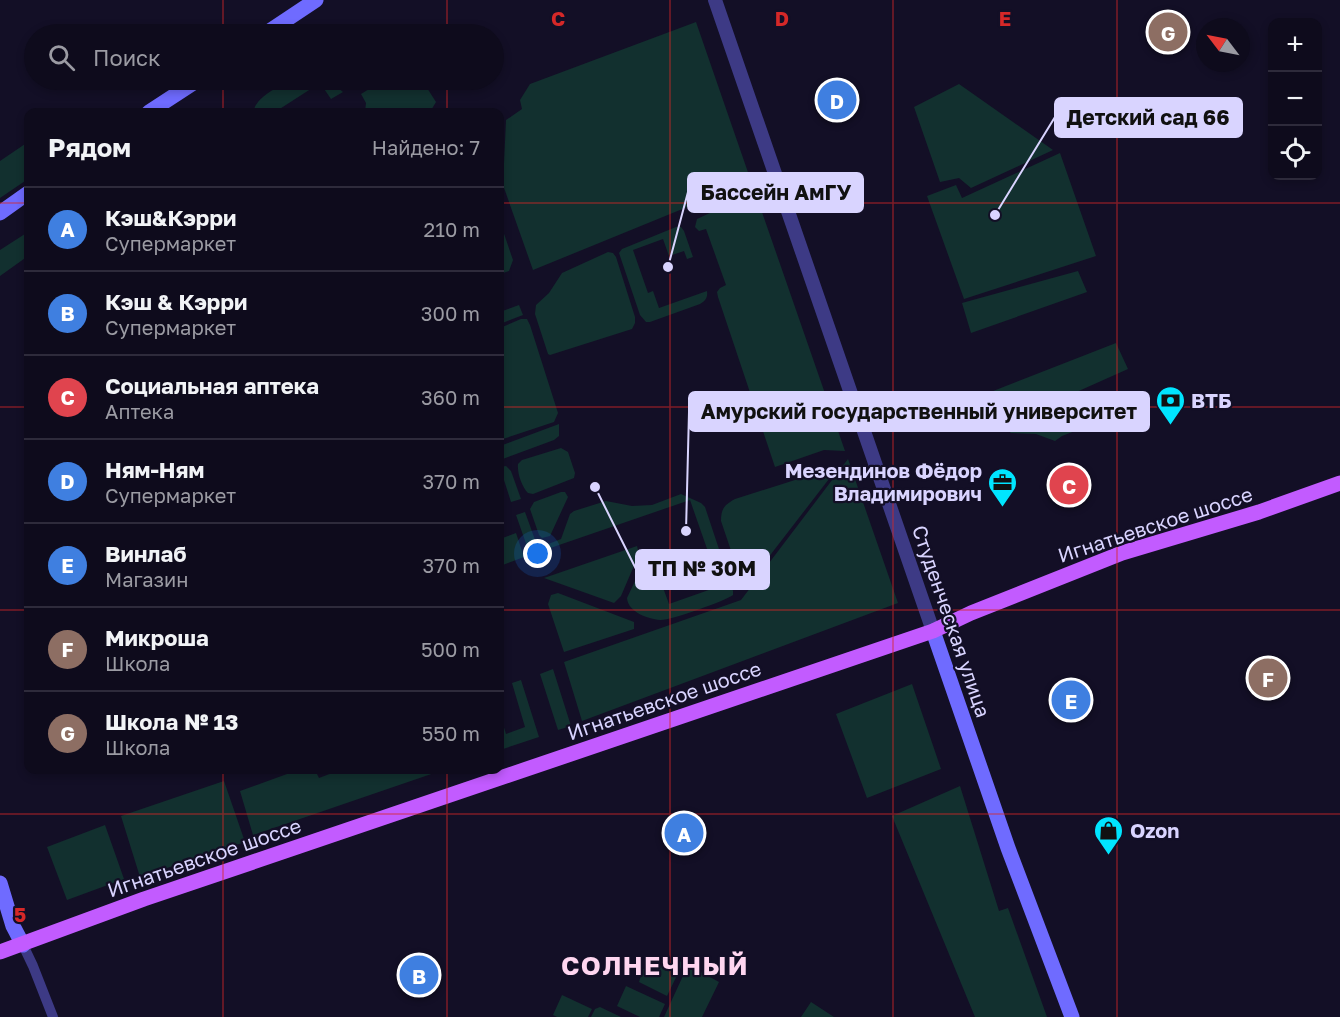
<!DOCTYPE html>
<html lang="ru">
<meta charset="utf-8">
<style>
:root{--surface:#0e0b1c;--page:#171425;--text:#f1f3f6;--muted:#9b9ba3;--line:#2e2b3b;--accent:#00e5ff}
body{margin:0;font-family:"Golos Text",sans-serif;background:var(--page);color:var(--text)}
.controls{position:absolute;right:18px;top:18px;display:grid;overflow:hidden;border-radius:12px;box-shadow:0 3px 9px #0003}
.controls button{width:54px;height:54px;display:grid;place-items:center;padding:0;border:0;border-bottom:2px solid var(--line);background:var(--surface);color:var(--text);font:30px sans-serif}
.compass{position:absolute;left:1196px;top:18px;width:54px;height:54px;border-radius:50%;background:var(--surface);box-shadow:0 3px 9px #0003;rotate:302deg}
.you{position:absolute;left:538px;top:554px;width:21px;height:21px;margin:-15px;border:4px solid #fff;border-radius:50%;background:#1a73e8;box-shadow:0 0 0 9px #1a73e833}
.badge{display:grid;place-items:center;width:39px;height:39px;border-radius:50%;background:var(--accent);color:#fff;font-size:20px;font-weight:700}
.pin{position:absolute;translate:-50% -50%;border:3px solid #fff;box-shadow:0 2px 6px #0006}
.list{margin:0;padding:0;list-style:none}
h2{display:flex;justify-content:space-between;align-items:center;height:78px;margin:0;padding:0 24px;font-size:26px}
h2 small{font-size:20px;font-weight:400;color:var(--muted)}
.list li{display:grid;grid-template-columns:39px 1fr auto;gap:18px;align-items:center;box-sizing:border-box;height:84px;padding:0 24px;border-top:2px solid var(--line)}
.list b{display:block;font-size:22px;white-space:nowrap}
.list p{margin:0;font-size:20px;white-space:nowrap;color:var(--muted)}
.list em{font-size:20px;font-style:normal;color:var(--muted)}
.icon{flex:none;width:33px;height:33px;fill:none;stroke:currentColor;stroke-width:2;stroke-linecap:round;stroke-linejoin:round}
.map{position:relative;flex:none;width:1340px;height:1017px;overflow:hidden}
.search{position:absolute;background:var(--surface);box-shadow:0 3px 9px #0003;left:24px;top:24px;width:480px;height:66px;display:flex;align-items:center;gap:15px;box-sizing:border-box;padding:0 21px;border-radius:33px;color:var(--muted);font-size:22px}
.panel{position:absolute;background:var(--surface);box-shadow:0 3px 9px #0003;left:24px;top:108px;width:480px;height:666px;border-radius:12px}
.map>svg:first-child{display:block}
</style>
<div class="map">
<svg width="1340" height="1017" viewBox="0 0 1340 1017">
<rect width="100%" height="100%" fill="#130f26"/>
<path fill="#12302f" d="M 696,22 L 751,181 L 533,270 L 503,185 L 506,120 L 522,109 L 520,100 L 530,84 Z
M 298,80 L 329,80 L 343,92 L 331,99 L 320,83 L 275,112 L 253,112 C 257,95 282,84 298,80 Z
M 370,80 L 422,80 L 436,102 L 430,112 L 365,112 L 366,103 L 361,94 L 374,86 Z
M 959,84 L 1053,150 L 971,188 L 959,178 L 940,182 L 914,107 Z
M 28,142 L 28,179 L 0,198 L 0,161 Z
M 1060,153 L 1096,256 L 964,299 L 927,196 L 956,185 L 962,198 Z
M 755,192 L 845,451 L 824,450 L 775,467 L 718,297 L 717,292 L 720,288 L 726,285 L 706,229 L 699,231 L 695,227 L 697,219 Z
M 500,222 L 513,260 L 509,271 L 503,273 L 500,270 L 502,253 L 500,244 Z
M 676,227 L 681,227 L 684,231 L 693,257 L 687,259 L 684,251 L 669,256 L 663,239 L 633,250 L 648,293 L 653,291 L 659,308 L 707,291 C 708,298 705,301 700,304 L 650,322 L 646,322 L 640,315 L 619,253 L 622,249 Z
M 28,232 L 28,256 L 0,276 L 0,250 Z
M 608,252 L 613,253 L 616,257 L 635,317 L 635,323 L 632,329 L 550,355 L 548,354 L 535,314 L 536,305 L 549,293 L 562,273 Z
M 1078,271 L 1087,292 L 971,333 L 962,303 Z
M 519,305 L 523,315 L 500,324 L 500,312 Z
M 521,319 L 527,319 L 530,325 L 558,413 L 554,422 L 500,440 L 500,328 Z
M 1116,343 L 1128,369 L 1072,394 L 1081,411 L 1080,419 L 1071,423 L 1075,431 L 1062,436 L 1055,441 L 1036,434 L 1011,433 L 990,416 L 983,395 Z
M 559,424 L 559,436 L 554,440 L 500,460 L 500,446 Z
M 561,448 L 568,452 L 575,473 L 574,478 L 533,494 L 528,493 C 522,487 517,473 518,464 L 522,460 Z
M 848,459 L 898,603 L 582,721 L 564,662 L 741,600 Z
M 506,466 L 511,471 L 521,499 L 511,502 L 504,480 L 500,481 L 500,467 Z
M 839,466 L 744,589 L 721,521 C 721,509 724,505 735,499 Z
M 561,492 L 565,492 L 568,497 L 550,536 L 542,538 L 539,535 L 530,509 L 534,502 Z
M 681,494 L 701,503 L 705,507 L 733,591 L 733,595 C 725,601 669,621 660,620 C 648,619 628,612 627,598 L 643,564 L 653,560 L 669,604 L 720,586 L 690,500 L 530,555 L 516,515 L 525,512 L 538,548 L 561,539 L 570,514 L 574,511 L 606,501 L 632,506 L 652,505 Z
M 516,533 L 524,557 L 500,566 L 500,539 Z
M 637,546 L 639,554 L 621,596 L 614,603 L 544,578 Z
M 558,593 L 634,622 L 634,629 L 564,652 L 548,604 L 551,595 Z
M 553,669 L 571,726 L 558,730 L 540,674 Z
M 521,680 L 539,737 L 500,750 L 500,714 L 506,734 L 525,727 L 512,683 Z
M 912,684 L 941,769 L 867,798 L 836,714 Z
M 298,770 L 315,770 L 319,778 L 340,770 L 443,770 L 253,835 L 240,791 Z
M 224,781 L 245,842 L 140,877 L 121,816 Z
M 960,786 L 999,911 L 1008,908 L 1047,1017 L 975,1017 L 892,816 Z
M 105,825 L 124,879 L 67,900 L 47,847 Z
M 684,961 L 667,996 L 639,982 L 643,969 Z
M 688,965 L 719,982 L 702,1017 L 664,1017 Z
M 626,986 L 665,1004 L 659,1017 L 640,1017 L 617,1006 Z
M 562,995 L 592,1009 L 588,1017 L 557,1017 L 553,1015 Z
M 811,1002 L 834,1017 L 801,1017 Z
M 600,1007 L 621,1017 L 591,1017 L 595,1009 Z"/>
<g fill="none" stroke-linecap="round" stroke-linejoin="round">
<path stroke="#3d3a85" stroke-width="10" d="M 23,945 L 33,966 L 53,1017"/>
<path stroke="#3d3a85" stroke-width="14" d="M 715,0 L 933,631"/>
<path stroke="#6f6bff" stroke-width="15" d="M 265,34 L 316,0
M 149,112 L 198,80
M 0,213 L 28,193
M 933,631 L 1008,848 L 1072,1017
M 0,883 L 13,926 L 23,945"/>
<path stroke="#c25bff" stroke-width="15" d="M 0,952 L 144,899 L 933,631 L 971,613 L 1122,553 L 1259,512 L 1340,483"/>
</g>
<path fill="none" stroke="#d62828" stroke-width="1.5" stroke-opacity="0.55" d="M 223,0 L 223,34M 447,0 L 447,34M 670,0 L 670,1017M 893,0 L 893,1017M 1117,0 L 1117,1017M 223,80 L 223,112M 447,80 L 447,112M 0,203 L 28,203M 500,203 L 1340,203M 0,407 L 28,407M 500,407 L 1340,407M 0,610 L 28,610M 500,610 L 1340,610M 223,770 L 223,1017M 447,770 L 447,1017M 0,814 L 1340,814"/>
<defs>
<symbol id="bank-pin" viewBox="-11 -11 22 30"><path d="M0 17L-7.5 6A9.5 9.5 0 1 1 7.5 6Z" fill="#00e5ff" stroke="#130f26"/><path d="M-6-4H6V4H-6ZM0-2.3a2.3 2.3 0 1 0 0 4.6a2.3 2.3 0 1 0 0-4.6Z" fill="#111"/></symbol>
<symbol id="office-pin" viewBox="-11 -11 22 30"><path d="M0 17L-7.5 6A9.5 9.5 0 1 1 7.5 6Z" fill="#00e5ff" stroke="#130f26"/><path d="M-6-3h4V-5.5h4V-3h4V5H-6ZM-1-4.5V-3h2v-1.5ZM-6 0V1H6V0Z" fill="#111"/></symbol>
<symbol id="shop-pin" viewBox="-11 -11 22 30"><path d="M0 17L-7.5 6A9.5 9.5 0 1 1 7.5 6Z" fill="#00e5ff" stroke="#130f26"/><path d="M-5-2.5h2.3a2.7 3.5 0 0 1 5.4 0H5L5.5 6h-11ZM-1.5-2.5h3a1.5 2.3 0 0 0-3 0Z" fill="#111"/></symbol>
</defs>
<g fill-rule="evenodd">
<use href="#bank-pin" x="1154" y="384" width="33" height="45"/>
<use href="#office-pin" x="986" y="466" width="33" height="45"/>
<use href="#shop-pin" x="1092" y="814" width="33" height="45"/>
</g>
<g text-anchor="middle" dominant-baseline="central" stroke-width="4.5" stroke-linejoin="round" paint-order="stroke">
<g font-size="20" font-weight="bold" fill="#d9d4ff" stroke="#130f26" text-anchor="start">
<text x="1191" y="400">ВТБ</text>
<text x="982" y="470" text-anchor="end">Мезендинов Фёдор<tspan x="982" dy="23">Владимирович</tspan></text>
<text x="1130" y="830">Ozon</text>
</g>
<g font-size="20" fill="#d9d4ff" stroke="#130f26">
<text transform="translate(1155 524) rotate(-18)">Игнатьевское шоссе</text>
<text transform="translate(952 621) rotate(71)">Студенческая улица</text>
<text transform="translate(664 700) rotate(-19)">Игнатьевское шоссе</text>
<text transform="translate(204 857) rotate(-19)">Игнатьевское шоссе</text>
</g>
<g font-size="26" font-weight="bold" letter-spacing="1.5" fill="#ffd6f0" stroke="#130f26">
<text x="655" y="965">СОЛНЕЧНЫЙ</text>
</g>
</g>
<g font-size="20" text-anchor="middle" font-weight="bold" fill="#d62828" stroke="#130f26" stroke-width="4.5" stroke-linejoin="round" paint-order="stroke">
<text x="558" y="26">C</text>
<text x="782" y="26">D</text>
<text x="1005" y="26">E</text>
<text x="20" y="922">5</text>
</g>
<path fill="none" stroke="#d9d4ff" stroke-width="2" d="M995 215L1055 117M668 267L688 192M686 531L689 412M595 487L636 569"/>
<g fill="#d9d4ff" stroke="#130f26" stroke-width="2">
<circle cx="995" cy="215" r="6"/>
<circle cx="668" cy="267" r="6"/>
<circle cx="686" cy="531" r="6"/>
<circle cx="595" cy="487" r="6"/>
</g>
<g fill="#d9d4ff" stroke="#d9d4ff" stroke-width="2">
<rect x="1055" y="98" width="187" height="39" rx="6"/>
<rect x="688" y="173" width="175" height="39" rx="6"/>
<rect x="689" y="392" width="460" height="39" rx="6"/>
<rect x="636" y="550" width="133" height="39" rx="6"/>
</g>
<g font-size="21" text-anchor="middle" font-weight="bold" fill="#111">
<text x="1148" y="125">Детский сад 66</text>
<text x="776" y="200">Бассейн АмГУ</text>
<text x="919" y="419">Амурский государственный университет</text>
<text x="702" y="576">ТП № 30М</text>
</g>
</svg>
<div class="controls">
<button>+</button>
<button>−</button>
<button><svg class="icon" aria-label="locate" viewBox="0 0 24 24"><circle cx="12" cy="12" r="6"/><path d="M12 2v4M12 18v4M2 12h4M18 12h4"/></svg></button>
</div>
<svg class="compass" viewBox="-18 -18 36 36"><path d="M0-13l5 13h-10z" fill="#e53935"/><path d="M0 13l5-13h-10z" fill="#9b9ba3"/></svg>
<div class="you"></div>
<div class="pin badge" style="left:684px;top:833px;background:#3f7fe0">A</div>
<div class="pin badge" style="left:419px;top:975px;background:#3f7fe0">B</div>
<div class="pin badge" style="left:1069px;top:485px;background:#e0444e">C</div>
<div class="pin badge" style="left:837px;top:100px;background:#3f7fe0">D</div>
<div class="pin badge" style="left:1071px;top:700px;background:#3f7fe0">E</div>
<div class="pin badge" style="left:1268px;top:678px;background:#8d6e63">F</div>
<div class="pin badge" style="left:1168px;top:32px;background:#8d6e63">G</div>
<div class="search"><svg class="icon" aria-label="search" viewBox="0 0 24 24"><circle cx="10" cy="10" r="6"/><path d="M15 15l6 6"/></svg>Поиск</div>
<section class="panel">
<h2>Рядом<small>Найдено: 7</small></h2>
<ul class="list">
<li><span class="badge" style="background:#3f7fe0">A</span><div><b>Кэш&amp;Кэрри</b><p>Супермаркет</p></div><em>210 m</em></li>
<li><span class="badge" style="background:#3f7fe0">B</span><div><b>Кэш &amp; Кэрри</b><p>Супермаркет</p></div><em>300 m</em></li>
<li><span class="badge" style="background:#e0444e">C</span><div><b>Социальная аптека</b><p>Аптека</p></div><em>360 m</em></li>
<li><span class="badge" style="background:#3f7fe0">D</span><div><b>Ням-Ням</b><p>Супермаркет</p></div><em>370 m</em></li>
<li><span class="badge" style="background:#3f7fe0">E</span><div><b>Винлаб</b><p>Магазин</p></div><em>370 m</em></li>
<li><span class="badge" style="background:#8d6e63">F</span><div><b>Микроша</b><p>Школа</p></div><em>500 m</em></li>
<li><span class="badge" style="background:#8d6e63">G</span><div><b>Школа № 13</b><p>Школа</p></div><em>550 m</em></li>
</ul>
</section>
</div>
